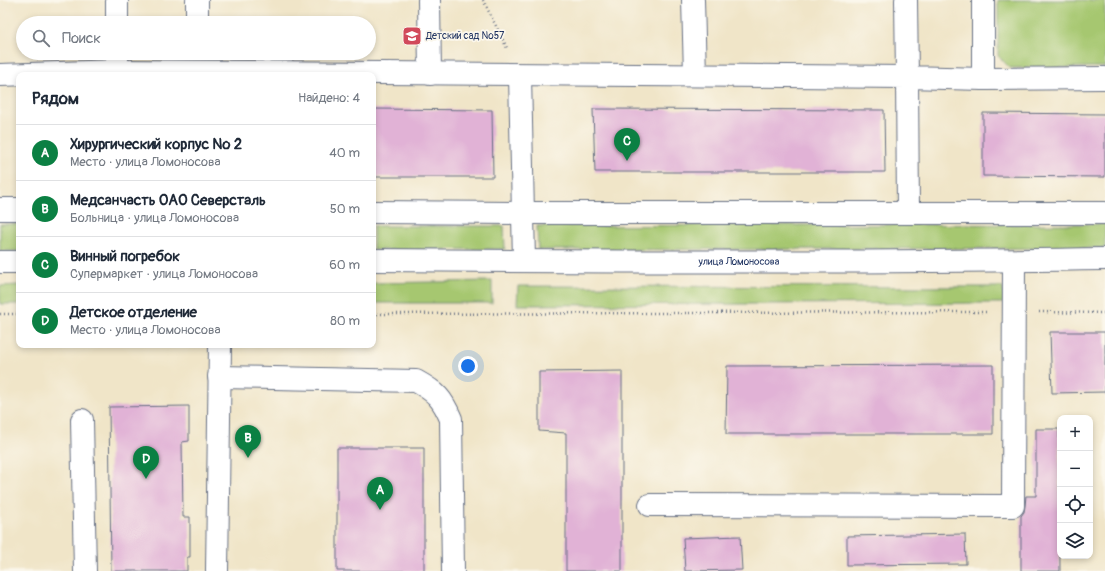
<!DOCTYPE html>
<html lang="ru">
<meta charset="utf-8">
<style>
:root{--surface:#fff;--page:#f2f2f3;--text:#1f2937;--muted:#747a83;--line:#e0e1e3;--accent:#0b8043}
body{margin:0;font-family:Pangolin,sans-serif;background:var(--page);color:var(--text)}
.controls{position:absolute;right:12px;bottom:12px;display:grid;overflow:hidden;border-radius:8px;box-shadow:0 2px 6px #0003}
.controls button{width:36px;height:36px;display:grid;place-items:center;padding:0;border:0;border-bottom:1px solid var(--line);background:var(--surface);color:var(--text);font:20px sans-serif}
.you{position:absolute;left:468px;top:366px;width:14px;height:14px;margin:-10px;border:3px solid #fff;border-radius:50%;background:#1a73e8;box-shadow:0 0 0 6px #1a73e833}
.badge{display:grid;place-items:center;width:26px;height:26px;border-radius:50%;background:var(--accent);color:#fff;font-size:13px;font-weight:700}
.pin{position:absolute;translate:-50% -33px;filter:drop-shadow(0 1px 2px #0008)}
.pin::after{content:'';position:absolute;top:21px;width:14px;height:12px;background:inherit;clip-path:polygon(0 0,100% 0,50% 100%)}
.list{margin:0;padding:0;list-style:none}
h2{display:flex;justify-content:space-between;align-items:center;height:52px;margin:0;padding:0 16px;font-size:17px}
h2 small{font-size:13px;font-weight:400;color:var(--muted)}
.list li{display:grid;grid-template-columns:26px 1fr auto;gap:12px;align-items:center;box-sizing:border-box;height:56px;padding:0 16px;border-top:1px solid var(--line)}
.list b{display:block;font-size:15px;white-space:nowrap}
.list p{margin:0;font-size:13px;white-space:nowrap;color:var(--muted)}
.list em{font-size:13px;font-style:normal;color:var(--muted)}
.icon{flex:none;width:22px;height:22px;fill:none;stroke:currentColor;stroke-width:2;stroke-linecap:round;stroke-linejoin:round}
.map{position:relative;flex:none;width:1105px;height:571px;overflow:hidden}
.search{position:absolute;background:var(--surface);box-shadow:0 2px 6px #0003;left:16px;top:16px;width:360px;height:44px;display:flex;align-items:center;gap:10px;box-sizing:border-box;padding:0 14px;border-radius:22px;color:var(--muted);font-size:15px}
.panel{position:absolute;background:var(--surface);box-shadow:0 2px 6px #0003;left:16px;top:72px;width:360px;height:276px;border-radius:8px}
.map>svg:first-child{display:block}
</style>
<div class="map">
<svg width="1105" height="571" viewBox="0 0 1105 571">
<rect width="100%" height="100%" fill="#fbf7ec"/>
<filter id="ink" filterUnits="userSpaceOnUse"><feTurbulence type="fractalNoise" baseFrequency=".025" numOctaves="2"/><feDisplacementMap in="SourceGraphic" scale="8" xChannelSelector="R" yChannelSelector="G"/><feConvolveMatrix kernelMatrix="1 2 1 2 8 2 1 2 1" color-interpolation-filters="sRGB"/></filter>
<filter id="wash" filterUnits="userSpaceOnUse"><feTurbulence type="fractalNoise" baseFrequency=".012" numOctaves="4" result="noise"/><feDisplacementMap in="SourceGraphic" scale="16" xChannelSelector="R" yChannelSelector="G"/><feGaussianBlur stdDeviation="0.9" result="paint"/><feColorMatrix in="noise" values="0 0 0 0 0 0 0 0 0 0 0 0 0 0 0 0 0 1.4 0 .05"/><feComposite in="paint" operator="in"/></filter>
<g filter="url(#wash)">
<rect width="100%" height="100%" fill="#f0e5c8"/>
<path fill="#a6c76f" stroke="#607b66" d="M 998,0 L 1105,0 L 1105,67 L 1010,68 L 998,56 Z
M 0,224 L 19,224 L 19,251 L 0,251 Z
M 1105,224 L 1105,248 L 538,250 L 537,226 Z
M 373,226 L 504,226 L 505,249 L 373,250 Z
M 492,281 L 492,303 L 373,303 L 373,283 Z
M 19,285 L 19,304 L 0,304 L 0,286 Z
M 518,286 L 1003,287 L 1004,303 L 517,305 Z"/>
<g id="blocks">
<path fill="#e1b2d6" d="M 373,109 L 492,110 L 493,177 L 373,177 Z
M 593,109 L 884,110 L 885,172 L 595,172 Z
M 983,113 L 1105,114 L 1105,177 L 983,176 Z
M 1050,332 L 1105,332 L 1105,392 L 1052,393 Z
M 993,365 L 993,434 L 726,434 L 727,366 Z
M 622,371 L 622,571 L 566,571 L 566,433 L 539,431 L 539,372 Z
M 189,406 L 189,441 L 182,442 L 183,517 L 190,517 L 190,557 L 187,557 L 187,571 L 111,571 L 109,407 Z
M 1036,429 L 1059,429 L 1060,571 L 1021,571 L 1021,516 L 1024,512 L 1025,506 L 1026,496 L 1036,496 Z
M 337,448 L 424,448 L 424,571 L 337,571 Z
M 965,534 L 966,564 L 847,565 L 847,536 Z
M 740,536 L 742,570 L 685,571 L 683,538 Z"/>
</g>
</g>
<g filter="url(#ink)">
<use href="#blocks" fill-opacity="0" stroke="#666f83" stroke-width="1"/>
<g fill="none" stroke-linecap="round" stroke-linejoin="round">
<defs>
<g id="minor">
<path d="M 117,0 L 117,23"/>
<path d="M 197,0 L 197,23"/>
<path d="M 429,0 L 430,74"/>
<path d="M 693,0 L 695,75"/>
<path d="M 906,0 L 907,77 L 983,79 L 1105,78"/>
<path d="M 117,53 L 117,75"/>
<path d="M 0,75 L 117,71 L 907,77 L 908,212"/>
<path d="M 520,75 L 524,261"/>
<path d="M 983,79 L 983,0"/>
<path d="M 0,209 L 19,209"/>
<path d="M 373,212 L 523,213 L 1105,213"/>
<path id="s1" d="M 373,260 C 617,262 861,263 1105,259"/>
<path d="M 0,262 L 19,262"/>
<path d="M 219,377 L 416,381 C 436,392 442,398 451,419 L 453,571"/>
<path d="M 82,420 L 85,571"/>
<path d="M 650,505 L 1013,506 L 1014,261"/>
<path d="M 217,571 L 220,345"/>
</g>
</defs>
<use href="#minor" stroke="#666f83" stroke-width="24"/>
<path stroke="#666f83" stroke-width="2.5" stroke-dasharray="1 3" stroke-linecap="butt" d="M 483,0 L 507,48
M 1039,312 L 1105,313
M 0,314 L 19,314
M 373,314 L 988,312"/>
<use href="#minor" stroke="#fff" stroke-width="22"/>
</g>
</g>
<defs>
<symbol id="school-square" viewBox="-11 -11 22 22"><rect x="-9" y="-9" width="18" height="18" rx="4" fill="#d1495b" stroke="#fbf7ec"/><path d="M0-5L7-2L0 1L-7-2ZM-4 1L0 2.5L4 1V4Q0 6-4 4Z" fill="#fff"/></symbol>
</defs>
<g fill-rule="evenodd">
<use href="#school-square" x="401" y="25" width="22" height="22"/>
</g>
<g text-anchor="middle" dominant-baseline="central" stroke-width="3.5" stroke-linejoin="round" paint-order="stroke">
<g font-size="10" fill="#1b2f5e" stroke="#fbf7ec" text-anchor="start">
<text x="426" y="36">Детский сад №57</text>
</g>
<g font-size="10" fill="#1b2f5e" stroke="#fbf7ec">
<text stroke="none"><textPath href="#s1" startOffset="366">улица Ломоносова</textPath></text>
</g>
</g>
</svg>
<div class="controls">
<button>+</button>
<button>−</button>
<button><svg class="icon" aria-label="locate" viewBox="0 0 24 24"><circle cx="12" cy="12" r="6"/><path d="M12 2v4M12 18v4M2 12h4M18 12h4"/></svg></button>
<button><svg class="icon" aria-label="layers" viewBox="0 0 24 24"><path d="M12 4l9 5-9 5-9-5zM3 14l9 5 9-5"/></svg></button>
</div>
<div class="you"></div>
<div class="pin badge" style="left:380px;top:510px">A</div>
<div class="pin badge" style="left:248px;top:458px">B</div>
<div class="pin badge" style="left:627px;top:161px">C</div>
<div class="pin badge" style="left:146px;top:479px">D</div>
<div class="search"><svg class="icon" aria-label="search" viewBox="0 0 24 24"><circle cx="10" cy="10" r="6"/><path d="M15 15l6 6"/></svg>Поиск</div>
<section class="panel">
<h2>Рядом<small>Найдено: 4</small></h2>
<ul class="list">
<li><span class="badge">A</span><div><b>Хирургический корпус № 2</b><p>Место · улица Ломоносова</p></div><em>40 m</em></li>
<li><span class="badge">B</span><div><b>Медсанчасть ОАО Северсталь</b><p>Больница · улица Ломоносова</p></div><em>50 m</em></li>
<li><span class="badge">C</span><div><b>Винный погребок</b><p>Супермаркет · улица Ломоносова</p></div><em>60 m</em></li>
<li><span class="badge">D</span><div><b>Детское отделение</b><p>Место · улица Ломоносова</p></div><em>80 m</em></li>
</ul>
</section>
</div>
